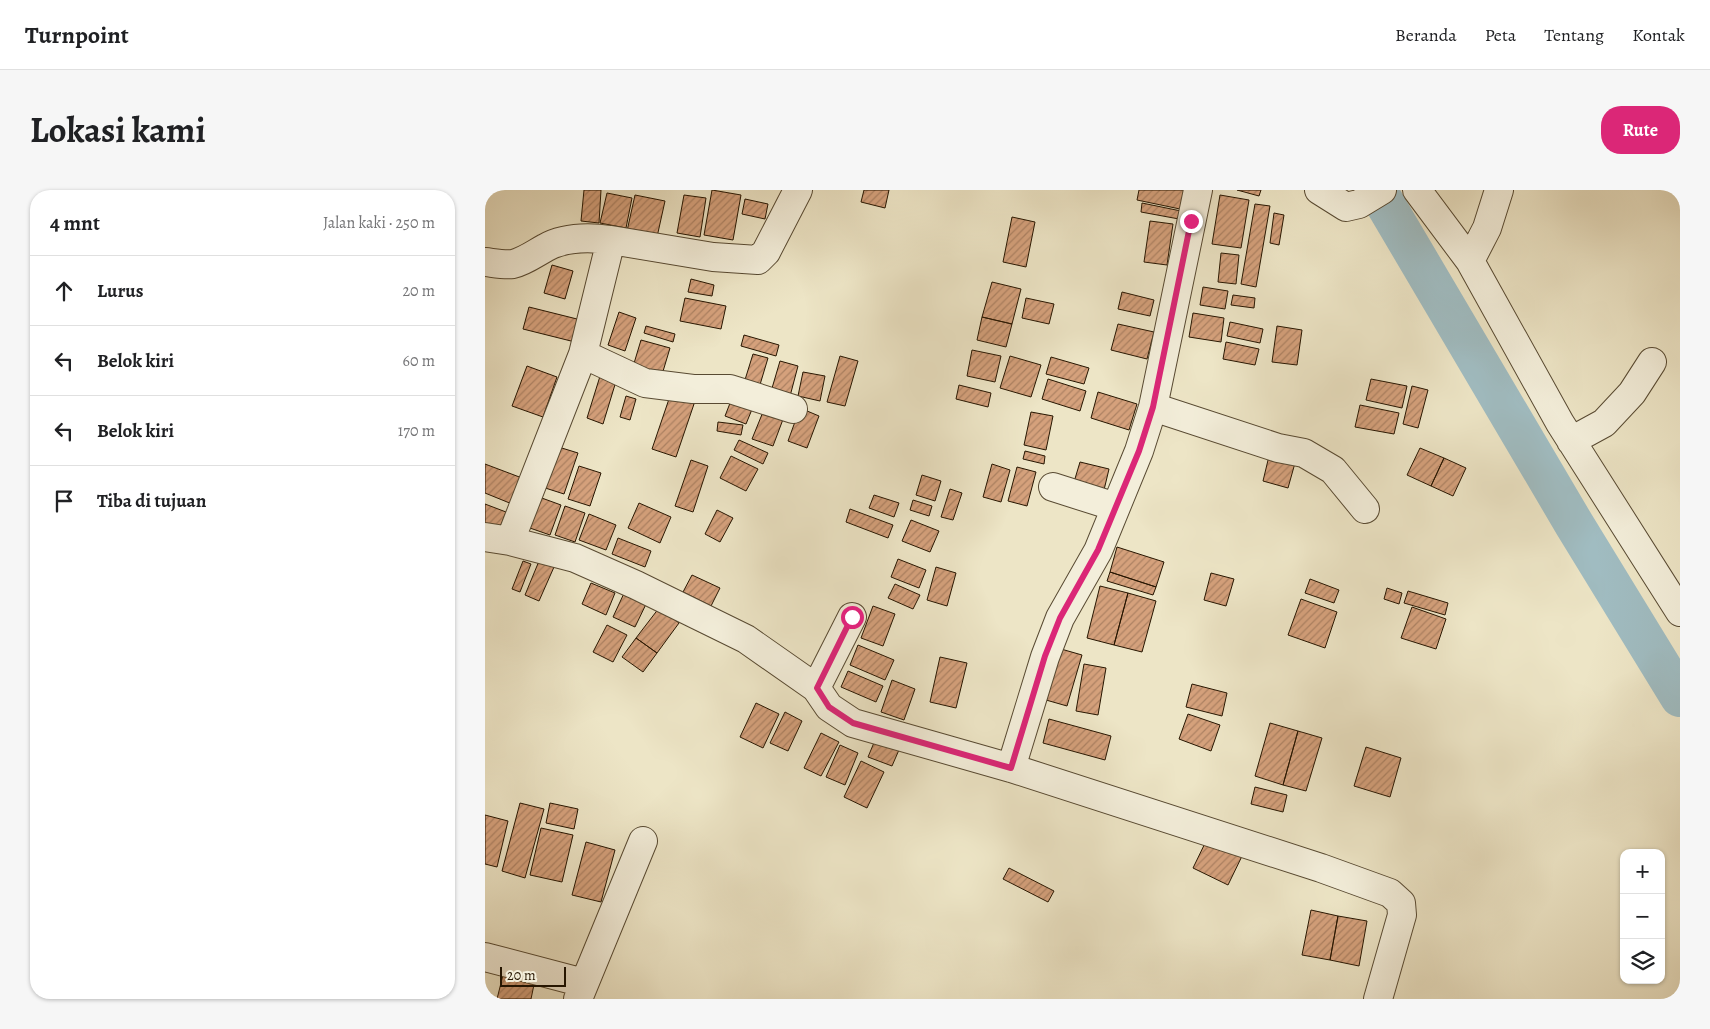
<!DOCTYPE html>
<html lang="id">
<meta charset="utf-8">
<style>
:root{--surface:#fff;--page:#f6f6f6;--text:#202124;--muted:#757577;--line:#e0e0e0;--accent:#db2777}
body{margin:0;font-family:Alegreya,serif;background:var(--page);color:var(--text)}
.controls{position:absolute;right:15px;bottom:15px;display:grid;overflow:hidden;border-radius:10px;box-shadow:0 1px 4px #0004}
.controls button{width:45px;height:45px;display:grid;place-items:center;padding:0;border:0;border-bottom:1px solid var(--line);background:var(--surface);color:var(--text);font:25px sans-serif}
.scale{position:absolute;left:15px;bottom:12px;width:66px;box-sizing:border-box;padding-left:5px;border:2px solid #271601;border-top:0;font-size:14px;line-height:18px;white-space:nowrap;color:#271601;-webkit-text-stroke:4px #f3eeda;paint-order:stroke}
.stop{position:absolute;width:15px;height:15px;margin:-11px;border:4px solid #db2777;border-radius:50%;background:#fff}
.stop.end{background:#db2777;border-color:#fff;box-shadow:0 1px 5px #0008}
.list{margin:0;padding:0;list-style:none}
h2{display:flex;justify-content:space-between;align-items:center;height:65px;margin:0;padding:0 20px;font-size:21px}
h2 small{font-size:16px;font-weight:400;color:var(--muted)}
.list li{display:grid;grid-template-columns:32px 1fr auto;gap:15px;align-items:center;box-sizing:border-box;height:70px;padding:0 20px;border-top:1px solid var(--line)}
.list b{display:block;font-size:19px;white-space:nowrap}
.list em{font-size:16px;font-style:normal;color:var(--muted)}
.icon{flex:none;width:28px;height:28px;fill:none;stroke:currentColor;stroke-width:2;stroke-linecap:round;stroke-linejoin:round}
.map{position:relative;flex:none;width:1195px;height:809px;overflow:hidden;border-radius:20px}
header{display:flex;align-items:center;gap:30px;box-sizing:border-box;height:70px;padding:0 25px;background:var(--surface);border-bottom:1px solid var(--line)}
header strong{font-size:24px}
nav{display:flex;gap:28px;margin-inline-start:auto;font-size:18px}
.intro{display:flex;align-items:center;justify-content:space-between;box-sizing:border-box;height:120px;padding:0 30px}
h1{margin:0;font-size:35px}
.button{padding:12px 22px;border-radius:20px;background:var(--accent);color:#fff;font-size:18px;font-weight:700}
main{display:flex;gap:30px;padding:0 30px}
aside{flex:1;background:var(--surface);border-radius:20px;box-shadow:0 1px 4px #0004}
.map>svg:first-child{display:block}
</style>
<header>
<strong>Turnpoint</strong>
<nav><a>Beranda</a><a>Peta</a><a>Tentang</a><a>Kontak</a></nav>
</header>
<div class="intro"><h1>Lokasi kami</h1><a class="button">Rute</a></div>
<main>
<aside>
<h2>4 mnt<small>Jalan kaki · 250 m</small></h2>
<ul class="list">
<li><svg class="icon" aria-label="ahead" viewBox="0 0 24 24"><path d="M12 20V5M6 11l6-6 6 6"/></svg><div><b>Lurus</b></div><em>20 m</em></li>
<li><svg class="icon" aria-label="left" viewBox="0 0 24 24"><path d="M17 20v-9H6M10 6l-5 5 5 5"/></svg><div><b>Belok kiri</b></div><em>60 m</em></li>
<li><svg class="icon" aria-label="left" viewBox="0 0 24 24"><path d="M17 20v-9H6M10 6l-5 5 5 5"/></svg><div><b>Belok kiri</b></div><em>170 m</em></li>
<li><svg class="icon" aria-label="arrive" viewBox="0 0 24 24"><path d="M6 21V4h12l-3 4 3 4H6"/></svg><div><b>Tiba di tujuan</b></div></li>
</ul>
</aside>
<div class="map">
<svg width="1195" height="809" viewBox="0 0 1195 809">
<defs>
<pattern id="building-hatch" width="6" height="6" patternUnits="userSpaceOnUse" patternTransform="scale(1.25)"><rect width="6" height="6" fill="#d5a17c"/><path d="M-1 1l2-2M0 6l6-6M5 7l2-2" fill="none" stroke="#ad8263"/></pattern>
</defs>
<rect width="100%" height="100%" fill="#ede5c6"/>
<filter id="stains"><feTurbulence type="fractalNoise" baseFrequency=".004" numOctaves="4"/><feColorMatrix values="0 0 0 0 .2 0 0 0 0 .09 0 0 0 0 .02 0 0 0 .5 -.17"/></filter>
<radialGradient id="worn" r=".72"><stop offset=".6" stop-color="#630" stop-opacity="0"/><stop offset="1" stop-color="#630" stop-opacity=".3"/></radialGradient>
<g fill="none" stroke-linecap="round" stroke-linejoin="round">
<path stroke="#a0bcc1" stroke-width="40" d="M 892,0 L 1089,334 L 1195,507"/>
</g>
<path fill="url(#building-hatch)" stroke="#271601" d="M 99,0 L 116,0 L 114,33 L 96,31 Z
M 227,0 L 256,5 L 248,50 L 219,45 Z
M 379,0 L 404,0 L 400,18 L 376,12 Z
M 654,0 L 699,0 L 695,19 L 652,10 Z
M 752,0 L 776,0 L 774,6 Z
M 122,3 L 147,8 L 141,38 L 115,33 Z
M 150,5 L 180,11 L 172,47 L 142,41 Z
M 199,5 L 221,8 L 215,47 L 192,43 Z
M 735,5 L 764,10 L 756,58 L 727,54 Z
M 260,9 L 283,14 L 280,29 L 257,24 Z
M 657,13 L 696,21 L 694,29 L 656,22 Z
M 770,14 L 785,16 L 771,97 L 756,94 Z
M 789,23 L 799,25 L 794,55 L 785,53 Z
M 527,27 L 550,32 L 541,77 L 518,72 Z
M 665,31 L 688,34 L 682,75 L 659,72 Z
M 736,63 L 754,65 L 751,94 L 733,92 Z
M 67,75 L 88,81 L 80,109 L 59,103 Z
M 206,89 L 229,95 L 227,106 L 203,102 Z
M 507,92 L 536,99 L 527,134 L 497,127 Z
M 718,97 L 743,101 L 740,119 L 715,115 Z
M 637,102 L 669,110 L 665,126 L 633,119 Z
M 748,105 L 770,108 L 769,118 L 746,115 Z
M 200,108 L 241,116 L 236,139 L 195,131 Z
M 541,108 L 569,114 L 564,134 L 537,128 Z
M 44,117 L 100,131 L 94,153 L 38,139 Z
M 134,122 L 151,128 L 140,161 L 123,155 Z
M 708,123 L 739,128 L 736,152 L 704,147 Z
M 497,127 L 527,134 L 521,157 L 492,150 Z
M 745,132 L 778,139 L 775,153 L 742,146 Z
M 633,134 L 669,142 L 662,169 L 626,160 Z
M 161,136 L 190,144 L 188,152 L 159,143 Z
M 792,136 L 817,140 L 812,175 L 787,172 Z
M 259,145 L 294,155 L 291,166 L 256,156 Z
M 156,150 L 185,158 L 176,188 L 147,180 Z
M 741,152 L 774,159 L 770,175 L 738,169 Z
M 487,160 L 516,166 L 510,192 L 482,186 Z
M 268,164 L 283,168 L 274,198 L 259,193 Z
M 355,166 L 373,171 L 360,216 L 342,212 Z
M 525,166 L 556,175 L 546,207 L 515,198 Z
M 566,167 L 604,178 L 599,194 L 561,184 Z
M 295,171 L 313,176 L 304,210 L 285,205 Z
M 42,176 L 72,187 L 58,227 L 27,216 Z
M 318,182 L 340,186 L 335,211 L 313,206 Z
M 116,183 L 132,188 L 118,234 L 102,228 Z
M 563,189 L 601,201 L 595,221 L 557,209 Z
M 886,189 L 922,196 L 917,218 L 881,210 Z
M 474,195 L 506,203 L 503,217 L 471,209 Z
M 927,196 L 943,200 L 933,238 L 918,234 Z
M 613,202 L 652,214 L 644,240 L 606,228 Z
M 249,203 L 270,212 L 261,234 L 240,226 Z
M 141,206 L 151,209 L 145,230 L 135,227 Z
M 185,206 L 209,214 L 191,267 L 167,259 Z
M 875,215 L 914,223 L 909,244 L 870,237 Z
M 280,217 L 300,224 L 288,256 L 267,249 Z
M 315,218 L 334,226 L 322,258 L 303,251 Z
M 546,222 L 568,226 L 561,260 L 539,255 Z
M 233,232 L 258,235 L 256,245 L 232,241 Z
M 254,250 L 283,263 L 278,274 L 249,260 Z
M 67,255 L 93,263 L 79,304 L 54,296 Z
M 935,258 L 959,268 L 946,296 L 922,285 Z
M 540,261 L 560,266 L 559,274 L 538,269 Z
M 246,266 L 273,279 L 261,301 L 235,288 Z
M 784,266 L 810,273 L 803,298 L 778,291 Z
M 959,268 L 981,278 L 968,306 L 946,296 Z
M 206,270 L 223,276 L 208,322 L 190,316 Z
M 595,272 L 624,279 L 619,300 L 589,292 Z
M 0,274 L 37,288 L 27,314 L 0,303 Z
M 507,274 L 525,280 L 516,312 L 498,307 Z
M 94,276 L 116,283 L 105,316 L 83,309 Z
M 532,277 L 551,282 L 542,316 L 523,311 Z
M 437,285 L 456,291 L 450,311 L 431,305 Z
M 465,299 L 477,303 L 468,330 L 456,327 Z
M 389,305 L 414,313 L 409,327 L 384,318 Z
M 54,307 L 76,315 L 65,345 L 42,337 Z
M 428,310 L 447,316 L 444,326 L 425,320 Z
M 154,313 L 186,327 L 175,353 L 143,338 Z
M 0,314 L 21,322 L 15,338 L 0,333 Z
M 80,316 L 100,323 L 90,352 L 70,345 Z
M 365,319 L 408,335 L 403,348 L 361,332 Z
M 232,320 L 248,328 L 235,352 L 220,344 Z
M 104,324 L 131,335 L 121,360 L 94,350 Z
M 426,330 L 454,341 L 445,362 L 417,351 Z
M 133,348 L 166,361 L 160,377 L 127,364 Z
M 632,357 L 679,372 L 671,397 L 625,382 Z
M 413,369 L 441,380 L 434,398 L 406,387 Z
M 38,371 L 46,374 L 35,402 L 27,399 Z
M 54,371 L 69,377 L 54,411 L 40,405 Z
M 451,377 L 471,383 L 462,416 L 442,410 Z
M 625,382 L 671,397 L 668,405 L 622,391 Z
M 726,383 L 749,389 L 741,416 L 719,410 Z
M 207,385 L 235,398 L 226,416 L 198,402 Z
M 825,389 L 854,400 L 849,413 L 820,403 Z
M 106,393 L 130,403 L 121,425 L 97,414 Z
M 410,394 L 435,405 L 428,419 L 403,408 Z
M 615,396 L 643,403 L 629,455 L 602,448 Z
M 902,398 L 917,403 L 914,414 L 899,409 Z
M 141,399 L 163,410 L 150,437 L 128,427 Z
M 923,401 L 963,413 L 960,425 L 919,413 Z
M 643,403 L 671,411 L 657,462 L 629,455 Z
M 816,409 L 852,422 L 840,458 L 803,445 Z
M 388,416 L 410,424 L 398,456 L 376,448 Z
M 927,417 L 961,429 L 951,459 L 916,448 Z
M 174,418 L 194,433 L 172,463 L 151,448 Z
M 122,435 L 142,445 L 128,472 L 108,462 Z
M 151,448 L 172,463 L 158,482 L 137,467 Z
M 373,455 L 409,470 L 400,490 L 365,475 Z
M 576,459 L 597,465 L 582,516 L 561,510 Z
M 455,467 L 482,473 L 471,518 L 445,512 Z
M 599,474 L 621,478 L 613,525 L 591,521 Z
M 363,481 L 398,496 L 391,512 L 356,497 Z
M 407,490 L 430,499 L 419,530 L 396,522 Z
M 707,494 L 742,503 L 737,526 L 701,517 Z
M 271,513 L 294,524 L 278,558 L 255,547 Z
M 300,522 L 317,531 L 303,561 L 285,553 Z
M 703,524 L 735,535 L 726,561 L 694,549 Z
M 564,529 L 626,546 L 620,570 L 558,553 Z
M 785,533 L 813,541 L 798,595 L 770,586 Z
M 813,541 L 837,548 L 821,601 L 798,595 Z
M 336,543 L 354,552 L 336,586 L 319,578 Z
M 393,543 L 417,553 L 407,576 L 383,567 Z
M 355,555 L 373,563 L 360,595 L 341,587 Z
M 881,557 L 916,568 L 905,607 L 869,596 Z
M 376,571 L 399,582 L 382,618 L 359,607 Z
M 770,597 L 802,605 L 798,622 L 766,614 Z
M 35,613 L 59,619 L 40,688 L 17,681 Z
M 65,613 L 93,619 L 89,639 L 61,633 Z
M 0,625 L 23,631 L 12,677 L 0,674 Z
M 56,638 L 88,645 L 77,692 L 45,685 Z
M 724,645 L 759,662 L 743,695 L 708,678 Z
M 101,652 L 130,660 L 116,712 L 87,705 Z
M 524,678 L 569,701 L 563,712 L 518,689 Z
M 826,720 L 853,726 L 845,770 L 817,765 Z
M 853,726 L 882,731 L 874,776 L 845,770 Z
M 20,777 L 51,785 L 46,809 L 12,809 Z"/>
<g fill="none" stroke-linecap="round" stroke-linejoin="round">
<defs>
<path id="minor" d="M 834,0 L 861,17 L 874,14 L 897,0
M 932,0 L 985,71 L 1075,233 L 1195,422
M 126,50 L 228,67 L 273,70 L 281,62 L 313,0
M 985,71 L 1002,38 L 1014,0
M 0,72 C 9,73 19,75 28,74 C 40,71 49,64 60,58 C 79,47 104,47 126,50 L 98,164 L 25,351
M 98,164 L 160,193 L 208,199 L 245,199 L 308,219
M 668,217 L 793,258 L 819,263 L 848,280 L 880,319
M 1086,251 L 1119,233 L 1147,203 L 1167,172
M 568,297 L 631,317
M 0,347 L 25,351 L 90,368 L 151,395 L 261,449 L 331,498 L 344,517 L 368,533 L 526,578 L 836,678 L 905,703 L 916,713 L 917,725 L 893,809
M 331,498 L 367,427
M 526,578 L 560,467 L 575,428 L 613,361 L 654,261 L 668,217 L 713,0
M 0,767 L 99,793
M 93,809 L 158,651"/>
</defs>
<use href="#minor" stroke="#584a32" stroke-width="30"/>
<use href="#minor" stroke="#f3eeda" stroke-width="28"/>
</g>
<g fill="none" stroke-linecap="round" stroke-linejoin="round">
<path stroke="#db2777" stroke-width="6" d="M 367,427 L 332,498 L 344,517 L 368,533 L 526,578 L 560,466 L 575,428 L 613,360 L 654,261 L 668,217 L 706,31"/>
</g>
<rect width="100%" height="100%" filter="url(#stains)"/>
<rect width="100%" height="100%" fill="url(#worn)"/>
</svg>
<div class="controls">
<button>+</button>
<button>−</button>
<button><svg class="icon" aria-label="layers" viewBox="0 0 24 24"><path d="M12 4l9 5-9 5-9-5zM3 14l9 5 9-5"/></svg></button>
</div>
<div class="scale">20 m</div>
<div class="stop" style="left:367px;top:427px"></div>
<div class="stop end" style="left:706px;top:31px"></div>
</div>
</main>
